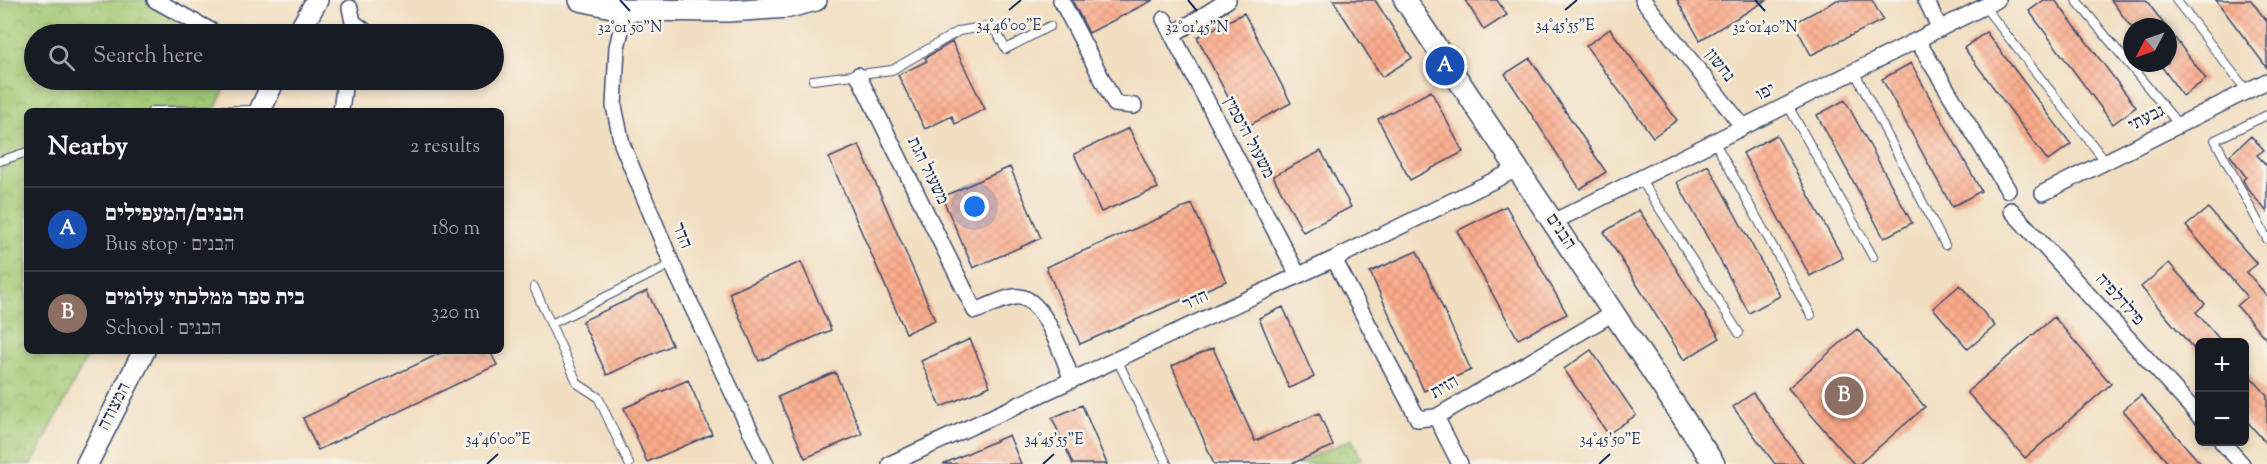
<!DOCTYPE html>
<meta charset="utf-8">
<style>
:root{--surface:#171b24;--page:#20242c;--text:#f1f3f6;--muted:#9ea1a6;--line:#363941;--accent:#d690ce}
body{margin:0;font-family:"Sorts Mill Goudy","Frank Ruhl Libre",serif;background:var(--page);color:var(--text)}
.controls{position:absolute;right:18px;bottom:18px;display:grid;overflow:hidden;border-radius:9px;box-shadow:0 3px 9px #0003}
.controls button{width:54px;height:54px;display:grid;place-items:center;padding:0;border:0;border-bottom:2px solid var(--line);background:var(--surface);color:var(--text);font:30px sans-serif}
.compass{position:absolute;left:2123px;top:18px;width:54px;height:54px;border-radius:50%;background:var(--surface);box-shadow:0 3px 9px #0003;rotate:229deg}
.you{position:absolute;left:975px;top:207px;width:21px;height:21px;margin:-15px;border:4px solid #fff;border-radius:50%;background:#1a73e8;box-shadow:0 0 0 9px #1a73e833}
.badge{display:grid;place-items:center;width:39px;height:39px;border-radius:50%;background:var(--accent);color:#fff;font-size:20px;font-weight:700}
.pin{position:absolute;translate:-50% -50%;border:3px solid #fff;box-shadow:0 2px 6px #0006}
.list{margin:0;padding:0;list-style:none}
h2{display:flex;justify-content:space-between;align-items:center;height:78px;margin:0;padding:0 24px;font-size:26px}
h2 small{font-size:20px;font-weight:400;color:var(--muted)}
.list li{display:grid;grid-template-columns:39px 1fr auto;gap:18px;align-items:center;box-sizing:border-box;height:84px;padding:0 24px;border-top:2px solid var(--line)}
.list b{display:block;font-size:22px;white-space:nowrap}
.list p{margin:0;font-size:20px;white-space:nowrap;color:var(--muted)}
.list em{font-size:20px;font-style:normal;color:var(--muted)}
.icon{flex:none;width:33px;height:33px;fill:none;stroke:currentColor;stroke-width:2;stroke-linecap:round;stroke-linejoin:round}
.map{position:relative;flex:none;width:2267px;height:464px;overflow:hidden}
.search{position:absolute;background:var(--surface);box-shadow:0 3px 9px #0003;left:24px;top:24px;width:480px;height:66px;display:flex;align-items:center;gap:15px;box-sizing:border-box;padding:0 21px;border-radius:33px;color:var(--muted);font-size:22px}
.panel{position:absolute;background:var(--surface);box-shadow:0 3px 9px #0003;left:24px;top:108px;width:480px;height:246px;border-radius:9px}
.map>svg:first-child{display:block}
</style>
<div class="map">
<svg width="2267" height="464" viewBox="0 0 2267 464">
<defs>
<pattern id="park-crowns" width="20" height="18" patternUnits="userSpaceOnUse" patternTransform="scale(1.5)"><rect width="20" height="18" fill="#a3c974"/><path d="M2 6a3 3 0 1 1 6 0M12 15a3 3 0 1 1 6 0" fill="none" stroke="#84a462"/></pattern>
<pattern id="building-cross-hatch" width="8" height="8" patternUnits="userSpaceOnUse" patternTransform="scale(1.5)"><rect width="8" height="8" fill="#fbab8b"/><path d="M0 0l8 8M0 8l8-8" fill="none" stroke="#d7937a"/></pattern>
</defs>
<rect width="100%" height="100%" fill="#f7f3e8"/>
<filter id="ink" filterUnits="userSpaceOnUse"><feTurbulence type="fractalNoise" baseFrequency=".0167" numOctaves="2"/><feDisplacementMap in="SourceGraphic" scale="12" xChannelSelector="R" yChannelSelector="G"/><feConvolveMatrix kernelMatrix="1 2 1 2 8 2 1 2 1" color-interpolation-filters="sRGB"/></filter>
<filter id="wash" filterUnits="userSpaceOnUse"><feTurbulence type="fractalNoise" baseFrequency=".008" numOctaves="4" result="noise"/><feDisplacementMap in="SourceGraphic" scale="24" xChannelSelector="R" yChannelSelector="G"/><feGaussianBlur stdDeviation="1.35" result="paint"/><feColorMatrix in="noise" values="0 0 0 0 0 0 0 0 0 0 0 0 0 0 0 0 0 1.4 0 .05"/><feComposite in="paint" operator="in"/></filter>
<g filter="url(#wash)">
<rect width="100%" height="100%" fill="#f2dec1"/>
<path fill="url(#park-crowns)" stroke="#5f7c69" stroke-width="1.5" d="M 0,0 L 145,0 L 213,34 L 34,34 L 34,80 L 229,80 L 214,111 L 27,111 L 27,351 L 90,351 L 32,464 L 0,464 Z
M 1352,439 L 1361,459 L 1350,464 L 1296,464 Z"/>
<g id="blocks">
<path fill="url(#building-cross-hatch)" d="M 1072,0 L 1153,0 L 1089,33 Z
M 1333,0 L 1375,0 L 1412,58 L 1382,77 Z
M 1465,0 L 1497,0 L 1507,15 L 1484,30 Z
M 1677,0 L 1767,0 L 1700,40 Z
M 1837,0 L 1872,0 L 1883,20 L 1811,55 L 1794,23 Z
M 2044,0 L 2055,0 L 2136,107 L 2113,124 L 2029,11 Z
M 2111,0 L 2146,0 L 2166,27 L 2131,27 Z
M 2216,0 L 2251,0 L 2267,22 L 2267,68 Z
M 1244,13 L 1291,103 L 1244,128 L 1197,37 Z
M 1610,29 L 1677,120 L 1653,137 L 1586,46 Z
M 2168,29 L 2206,79 L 2183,96 L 2159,63 L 2168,63 Z
M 1986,32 L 2071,144 L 2048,161 L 1964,48 Z
M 952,42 L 985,109 L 955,124 L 952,116 L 925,129 L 898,75 L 927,61 L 925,58 Z
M 1530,58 L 1606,172 L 1580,189 L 1505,74 Z
M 1911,63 L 1981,191 L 1952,207 L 1882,79 Z
M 1431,91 L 1463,152 L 1410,180 L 1378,119 Z
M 1845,100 L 1912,223 L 1884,238 L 1817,115 Z
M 1129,128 L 1158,188 L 1101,212 L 1074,154 Z
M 1776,135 L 1843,258 L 1810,276 L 1743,153 Z
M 2251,136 L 2264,150 L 2257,155 L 2267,166 L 2267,212 L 2248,189 L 2243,180 L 2246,177 L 2230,155 Z
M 859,145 L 935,320 L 906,333 L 829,158 Z
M 1321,151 L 1351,207 L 1303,232 L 1273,176 Z
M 1708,165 L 1780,296 L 1749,313 L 1677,182 Z
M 1010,167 L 1041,238 L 973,268 L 942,197 Z
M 1192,204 L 1226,281 L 1080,344 L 1046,267 Z
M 1506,206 L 1567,314 L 1518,339 L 1457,231 Z
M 2208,208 L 2257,264 L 2247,272 L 2267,296 L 2267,340 L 2237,306 L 2247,297 L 2186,226 Z
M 1639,210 L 1720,338 L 1684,360 L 1604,232 Z
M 1417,251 L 1471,370 L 1424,391 L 1370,272 Z
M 801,262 L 831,330 L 759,361 L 729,293 Z
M 2169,263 L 2205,304 L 2196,312 L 2222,342 L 2199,342 L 2199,355 L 2141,287 Z
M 1960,285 L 1995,326 L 1968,349 L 1933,308 Z
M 647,291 L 672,345 L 607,375 L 582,321 Z
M 1283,307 L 1314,377 L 1289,388 L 1259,318 Z
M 2054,317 L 2111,384 L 2025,458 L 1967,392 Z
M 1857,329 L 1925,407 L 1859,464 L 1854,464 L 1788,388 Z
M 970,339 L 990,386 L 941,407 L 921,361 Z
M 1213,348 L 1255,441 L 1319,413 L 1333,446 L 1291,464 L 1214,464 L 1172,366 Z
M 1591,350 L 1636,415 L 1608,434 L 1564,369 Z
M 445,351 L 490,351 L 497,365 L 318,450 L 303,418 Z
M 2244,369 L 2267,395 L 2267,444 L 2244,418 Z
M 835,372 L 862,434 L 805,458 L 778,397 Z
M 688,380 L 712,434 L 647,462 L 624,408 Z
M 1753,393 L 1804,464 L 1775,464 L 1733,407 Z
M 2141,395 L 2201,464 L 2169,464 L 2123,410 Z
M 1082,405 L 1107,464 L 1073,464 L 1052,418 Z
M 1009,435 L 1021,464 L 943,464 Z"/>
</g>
</g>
<g filter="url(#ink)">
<use href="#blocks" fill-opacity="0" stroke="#3b496d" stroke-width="1.5"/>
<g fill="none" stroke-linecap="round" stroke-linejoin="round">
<defs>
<path id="lane" d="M 2076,0 L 2179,125
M 2176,0 L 2247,91
M 1984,6 L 2106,162
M 1854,71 L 1945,245
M 813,80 L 892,70 L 959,31 L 988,26 L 997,33 L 1006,49 L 1050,26
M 1787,104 L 1873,257
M 152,111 L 258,110
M 2267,115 L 2215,140 L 2267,239
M 1714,141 L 1811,315
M 0,161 L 27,152
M 1640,178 L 1739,333
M 534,287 L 578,384 L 598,397 L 629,464
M 551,324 L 672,264
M 1117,359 L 1167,464"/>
<path id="street" d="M 155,0 L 217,34
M 1061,0 L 1115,104 L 1134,106
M 1643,0 L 1743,127
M 1926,0 L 1940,29
M 350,8 L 353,22 L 365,31 L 364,34
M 626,10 L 617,47 L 614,106 L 622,144 L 672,264 L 766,464
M 1164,19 L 1298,275
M 1172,35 L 1228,0
M 1917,40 L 2008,190
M 858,75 L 975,311 C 987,307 1001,299 1014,297 C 1043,292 1063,358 1072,380
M 341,111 L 345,80
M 2043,193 L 2267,81
M 2011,210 L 2200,417
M 1553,222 L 1997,0
M 1334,259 L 1418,419 L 1436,417 L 1615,312
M 1436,417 L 1460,464
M 2222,442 L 2242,464
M 890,464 L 1334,259 L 1517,169"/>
<path id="secondary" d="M 580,0 L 626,10 L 728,11 L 789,7 L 816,0
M 1405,0 L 1714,464
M 298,34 L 317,0
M 260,111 L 274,80
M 87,464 L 144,351"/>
</defs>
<use href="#lane" stroke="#3b496d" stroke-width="10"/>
<use href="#street" stroke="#3b496d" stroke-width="18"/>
<use href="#secondary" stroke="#3b496d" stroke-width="24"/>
<use href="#lane" stroke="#fff" stroke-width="8"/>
<use href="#street" stroke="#fff" stroke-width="15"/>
<use href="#secondary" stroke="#fff" stroke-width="21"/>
</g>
</g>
<path fill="none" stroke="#1b2f5e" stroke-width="2" d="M 620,0 L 630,11M 1188,0 L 1197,11M 1755,0 L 1765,11M 1009,10 L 1021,0M 1565,10 L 1577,0M 487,464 L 498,454M 1043,464 L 1054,454M 1599,464 L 1610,454"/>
<g text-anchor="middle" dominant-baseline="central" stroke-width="5" stroke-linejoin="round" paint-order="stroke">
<g font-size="18" fill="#1b2f5e" stroke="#f7f3e8">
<text transform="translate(1719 66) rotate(52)">נחשון</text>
<text transform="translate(1766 93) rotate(-27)">יפו</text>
<text transform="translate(2147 119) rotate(-27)">גבעתי</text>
<text transform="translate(1248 138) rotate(62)">משעול היסמין</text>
<text transform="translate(927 171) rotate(64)">משעול הגת</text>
<text transform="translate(1560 232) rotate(56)">הבנים</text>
<text transform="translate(681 236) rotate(68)">הדר</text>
<text transform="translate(2119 300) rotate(48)">פילדלפיה</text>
<text transform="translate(1196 301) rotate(-25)">הדר</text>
<text transform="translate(1445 388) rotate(-30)">הזית</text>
<text transform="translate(115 407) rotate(-63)">המצודה</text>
</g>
</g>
<g font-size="15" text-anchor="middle" fill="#1b2f5e" stroke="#f7f3e8" stroke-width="5" stroke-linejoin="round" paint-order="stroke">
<text x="1009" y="30">34°46'00"E</text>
<text x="1565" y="30">34°45'55"E</text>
<text x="630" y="32">32°01'50"N</text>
<text x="1197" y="32">32°01'45"N</text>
<text x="1765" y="32">32°01'40"N</text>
<text x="498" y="444">34°46'00"E</text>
<text x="1054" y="444">34°45'55"E</text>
<text x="1610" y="444">34°45'50"E</text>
</g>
</svg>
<div class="controls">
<button>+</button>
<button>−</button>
</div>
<svg class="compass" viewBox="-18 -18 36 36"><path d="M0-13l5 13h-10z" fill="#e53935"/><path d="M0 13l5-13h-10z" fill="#9ea1a6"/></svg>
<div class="you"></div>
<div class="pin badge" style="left:1445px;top:66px;background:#1a4fb4">A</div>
<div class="pin badge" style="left:1844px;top:396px;background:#8d6e63">B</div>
<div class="search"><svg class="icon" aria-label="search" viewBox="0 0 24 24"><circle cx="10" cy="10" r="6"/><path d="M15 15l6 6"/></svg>Search here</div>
<section class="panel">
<h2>Nearby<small>2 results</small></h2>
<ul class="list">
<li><span class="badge" style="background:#1a4fb4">A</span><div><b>הבנים/המעפילים</b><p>Bus stop · הבנים</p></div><em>180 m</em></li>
<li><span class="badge" style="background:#8d6e63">B</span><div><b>בית ספר ממלכתי עלומים</b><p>School · הבנים</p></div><em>320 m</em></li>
</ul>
</section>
</div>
